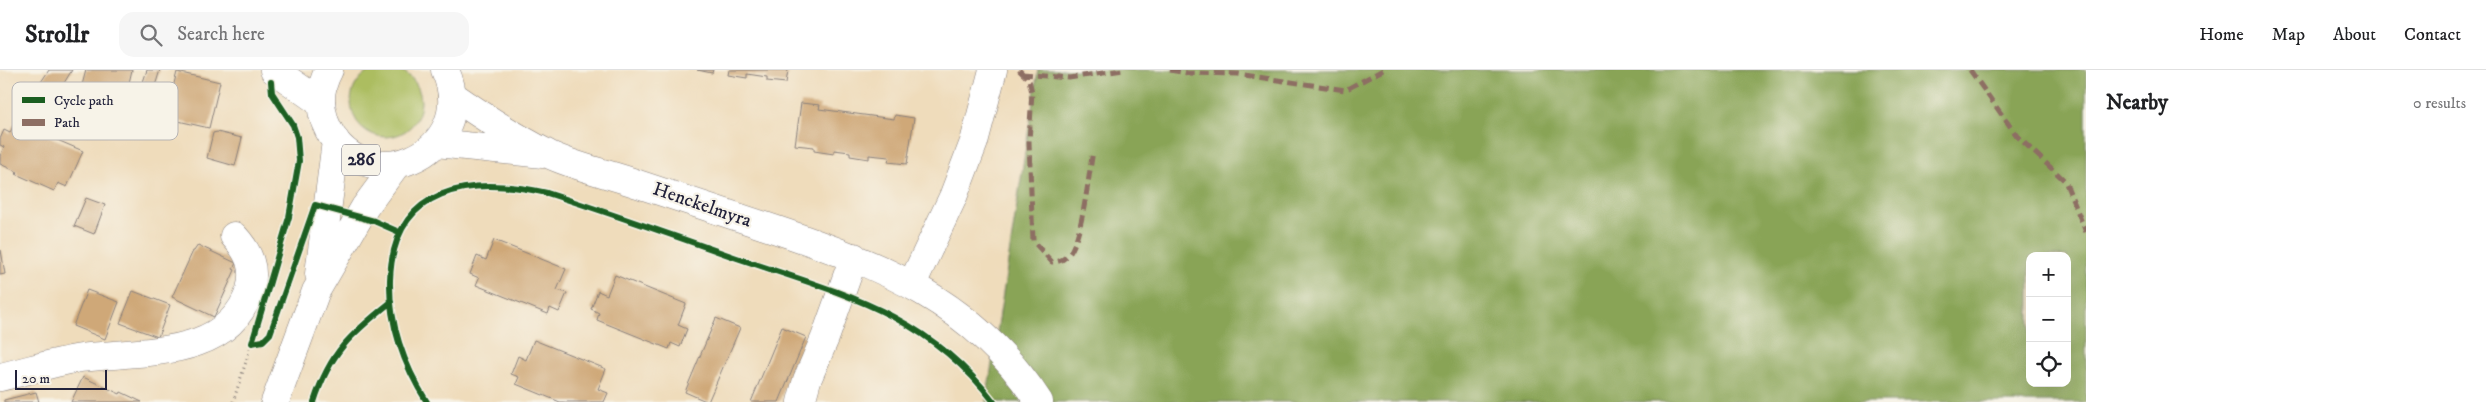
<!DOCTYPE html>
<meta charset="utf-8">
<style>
:root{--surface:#fff;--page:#f6f6f6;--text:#202124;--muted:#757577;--line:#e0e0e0}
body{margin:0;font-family:"IM FELL DW Pica",serif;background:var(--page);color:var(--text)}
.controls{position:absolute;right:15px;bottom:15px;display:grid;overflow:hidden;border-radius:10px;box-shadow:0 5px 20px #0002}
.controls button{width:45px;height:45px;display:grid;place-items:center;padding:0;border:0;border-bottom:1px solid var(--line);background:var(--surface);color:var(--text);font:25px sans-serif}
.scale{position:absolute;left:15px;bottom:12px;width:92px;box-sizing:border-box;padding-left:5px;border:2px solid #22223b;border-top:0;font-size:14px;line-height:18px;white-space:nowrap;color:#22223b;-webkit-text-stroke:4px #f7f3e8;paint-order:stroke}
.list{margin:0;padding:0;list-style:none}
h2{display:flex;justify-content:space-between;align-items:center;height:65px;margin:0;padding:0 20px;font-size:21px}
h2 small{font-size:16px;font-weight:400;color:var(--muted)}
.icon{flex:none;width:28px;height:28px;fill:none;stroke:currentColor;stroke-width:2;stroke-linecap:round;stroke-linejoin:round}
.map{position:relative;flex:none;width:2086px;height:332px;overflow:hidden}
header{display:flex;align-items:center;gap:30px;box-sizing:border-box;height:70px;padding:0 25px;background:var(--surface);border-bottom:1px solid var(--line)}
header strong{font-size:24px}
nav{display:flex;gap:28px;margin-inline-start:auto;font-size:18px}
.search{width:350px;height:45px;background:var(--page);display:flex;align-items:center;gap:12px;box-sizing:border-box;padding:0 18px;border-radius:15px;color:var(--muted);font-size:19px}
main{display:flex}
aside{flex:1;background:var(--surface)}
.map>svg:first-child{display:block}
</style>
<header>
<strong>Strollr</strong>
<div class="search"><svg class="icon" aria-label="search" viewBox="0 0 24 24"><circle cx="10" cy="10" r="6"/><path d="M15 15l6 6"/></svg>Search here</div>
<nav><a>Home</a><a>Map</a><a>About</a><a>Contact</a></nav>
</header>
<main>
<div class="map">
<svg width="2086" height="332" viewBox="0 0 2086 332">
<rect width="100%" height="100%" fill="#f7f3e8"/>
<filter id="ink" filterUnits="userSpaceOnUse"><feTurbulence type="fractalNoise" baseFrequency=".02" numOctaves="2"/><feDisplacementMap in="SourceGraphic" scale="10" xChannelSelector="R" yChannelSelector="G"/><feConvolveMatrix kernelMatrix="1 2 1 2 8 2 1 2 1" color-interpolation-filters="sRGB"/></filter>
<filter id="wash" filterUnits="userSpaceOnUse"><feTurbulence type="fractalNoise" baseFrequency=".0096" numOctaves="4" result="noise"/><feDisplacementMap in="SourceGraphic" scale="20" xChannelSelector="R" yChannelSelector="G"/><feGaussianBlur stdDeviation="1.12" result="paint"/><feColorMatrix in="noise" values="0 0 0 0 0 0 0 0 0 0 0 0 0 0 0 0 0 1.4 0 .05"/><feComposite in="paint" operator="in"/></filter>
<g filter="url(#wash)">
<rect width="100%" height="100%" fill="#efdcbb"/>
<path fill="#acbd61" stroke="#67704e" d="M351 32a35 35 0 1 1 70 0a35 35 0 1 1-70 0Z"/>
<path fill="#89a457" stroke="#566349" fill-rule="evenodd" d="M 1038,0 L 2086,0 L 2086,332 L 986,332 ZM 2030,186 L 2067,186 L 2067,313 L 2030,313 Z"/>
<g id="blocks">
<path fill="#cfa878" d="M 49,0 L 72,0 L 56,26 L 39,15 Z
M 86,0 L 132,0 L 125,30 L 81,19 Z
M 147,0 L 160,0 L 155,16 L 143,12 Z
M 697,0 L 713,0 L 712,3 Z
M 729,0 L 788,0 L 786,13 L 767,11 L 767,7 L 747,4 L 747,8 L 728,5 Z
M 177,2 L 220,12 L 209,58 L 165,48 Z
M 801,33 L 820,35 L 819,39 L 894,49 L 895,45 L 914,48 L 907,94 L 888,92 L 889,87 L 869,85 L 869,89 L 850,86 L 850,82 L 834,80 L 834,84 L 814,81 L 814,77 L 795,75 Z
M 14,54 L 33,63 L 34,60 L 83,81 L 67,117 L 58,113 L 54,121 L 16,104 L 18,102 L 0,94 L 0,86 L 4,77 L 0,75 L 0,69 L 4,60 L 10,63 Z
M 217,62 L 242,68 L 235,96 L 207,88 L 213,63 Z
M 86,128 L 105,135 L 94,164 L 74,156 Z
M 494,170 L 566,199 L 557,220 L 567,223 L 559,242 L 550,238 L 548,244 L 476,215 L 479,208 L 470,204 L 477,186 L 486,190 Z
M 198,175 L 236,193 L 233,199 L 235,200 L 214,247 L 172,227 L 193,181 L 194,181 Z
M 1,180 L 5,204 L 0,205 L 0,181 Z
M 615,205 L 686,234 L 678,255 L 687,259 L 680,277 L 671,273 L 669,279 L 597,250 L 599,243 L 591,239 L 598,221 L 607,225 Z
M 87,220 L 119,232 L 105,269 L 73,256 Z
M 133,221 L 170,235 L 158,267 L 120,253 Z
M 716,248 L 740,258 L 708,332 L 685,322 Z
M 782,257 L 806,267 L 779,332 L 751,332 Z
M 534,270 L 606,299 L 598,319 L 608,323 L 604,332 L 560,332 L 516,314 L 519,307 L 511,304 L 518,286 L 526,290 Z
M 83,307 L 120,324 L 121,322 L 142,332 L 71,332 Z
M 36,322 L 39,332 L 4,332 L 4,330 Z"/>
</g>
</g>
<g filter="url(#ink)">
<use href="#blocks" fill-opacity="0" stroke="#887f7b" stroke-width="1"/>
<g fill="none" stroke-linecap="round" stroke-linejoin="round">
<defs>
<path id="minor" d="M 274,0 L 321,33
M 452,25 C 482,46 515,67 548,84 C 575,97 610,104 638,114 C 683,129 728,144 774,159 C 881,195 975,232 1039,332
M 436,73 L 543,84
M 912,214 L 953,127 L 974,72 L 993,0
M 0,307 C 27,301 54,292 81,288 C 139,280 228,290 250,220 C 256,198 249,182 234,166
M 801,332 L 807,310 L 825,268 L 854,187"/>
<path id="major" d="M 329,0 C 320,16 319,35 325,52 C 358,136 483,85 445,0
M 319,204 L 336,71
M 275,332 L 316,221 L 365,137 L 396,95"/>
</defs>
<use href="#minor" stroke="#887f7b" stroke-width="29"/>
<use href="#major" stroke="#887f7b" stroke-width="29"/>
<path stroke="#887f7b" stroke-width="3" stroke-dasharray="1 4" stroke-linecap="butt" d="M 233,332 L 251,276"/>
<use href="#minor" stroke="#fff" stroke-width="28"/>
<use href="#major" stroke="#fff" stroke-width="28"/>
<path stroke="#8d6e63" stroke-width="5" stroke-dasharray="10 5" stroke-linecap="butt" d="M 1019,0 L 1029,10 L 1032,22 L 1029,72 L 1033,171 L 1052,192 C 1059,192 1064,190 1069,184 C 1082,169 1089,103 1093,81
M 1170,0 L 1187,3 L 1238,4 L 1345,20 L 1383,0
M 1970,0 L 2017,66 L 2065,111 L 2086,162
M 1022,4 L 1069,8 L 1123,0"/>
<defs>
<path id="cycleway" d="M 271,12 L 272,23 L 293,55 L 297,67 L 299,91 L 289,147 L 252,273 L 263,271 L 270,264 L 315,135 L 374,151 L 399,162
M 314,332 C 330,282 351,264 391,232
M 427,332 C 403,294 389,255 390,210 C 393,115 471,106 547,123 C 610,143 672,165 734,187 C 836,222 925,241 994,332"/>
</defs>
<use href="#cycleway" stroke="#f7f3e8" stroke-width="9"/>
<use href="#cycleway" stroke="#1b5e20" stroke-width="6"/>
</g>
</g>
<g text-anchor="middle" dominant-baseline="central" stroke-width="4.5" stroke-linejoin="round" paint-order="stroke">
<rect fill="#f7f3e8" stroke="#62616f" stroke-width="1" x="342" y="74.5" width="38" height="31" rx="4"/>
<g font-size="18" font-weight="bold" fill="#22223b">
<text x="361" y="90">286</text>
</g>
<g font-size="19" fill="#22223b" stroke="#f7f3e8">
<text transform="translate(702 135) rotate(19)">Henckelmyra</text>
</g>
</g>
<rect x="12" y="12" width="166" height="58" rx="8" fill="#f7f3e8" stroke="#b7b4b4" stroke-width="1"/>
<rect x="22" y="27" width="23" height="6" fill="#1b5e20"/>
<rect x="22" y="49" width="23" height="7" fill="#8d6e63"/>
<g font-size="14" fill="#22223b">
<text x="54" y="35">Cycle path</text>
<text x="54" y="57">Path</text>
</g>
</svg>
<div class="controls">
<button>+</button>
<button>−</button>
<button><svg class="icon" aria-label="locate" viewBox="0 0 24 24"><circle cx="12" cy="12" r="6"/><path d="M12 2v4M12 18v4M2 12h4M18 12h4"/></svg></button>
</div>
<div class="scale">20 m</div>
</div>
<aside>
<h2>Nearby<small>0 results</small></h2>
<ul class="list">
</ul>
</aside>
</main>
